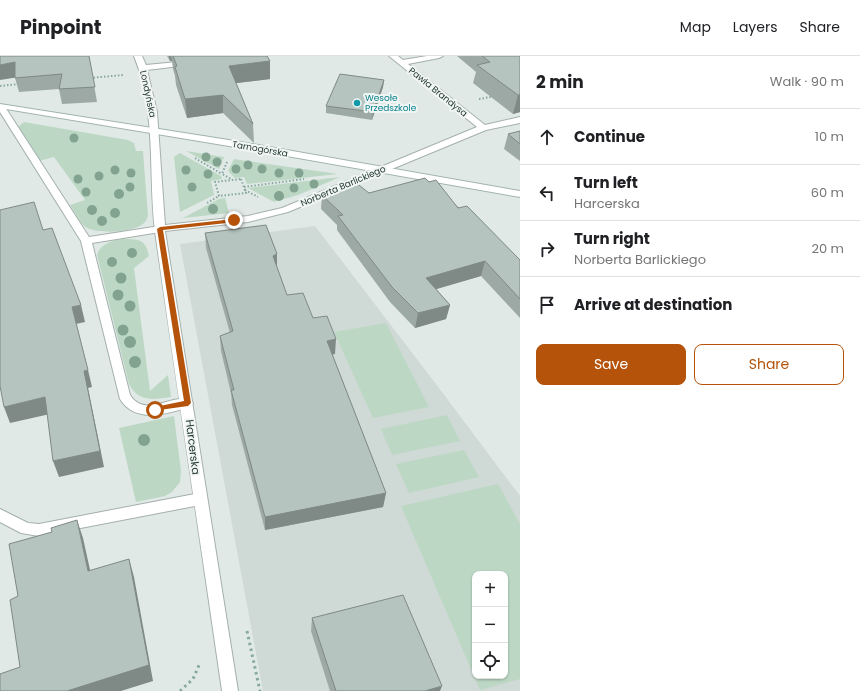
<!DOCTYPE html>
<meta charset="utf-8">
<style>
:root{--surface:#fff;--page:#f6f6f6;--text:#202124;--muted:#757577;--line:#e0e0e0;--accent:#b45309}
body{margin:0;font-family:Poppins,sans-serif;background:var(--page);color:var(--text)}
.controls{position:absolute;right:12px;bottom:12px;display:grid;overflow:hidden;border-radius:8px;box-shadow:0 1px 3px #0004}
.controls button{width:36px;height:36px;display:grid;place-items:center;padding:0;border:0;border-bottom:1px solid var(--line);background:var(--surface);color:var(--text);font:20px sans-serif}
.stop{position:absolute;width:12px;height:12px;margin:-9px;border:3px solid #b45309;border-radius:50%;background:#fff}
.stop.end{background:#b45309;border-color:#fff;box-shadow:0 1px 4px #0008}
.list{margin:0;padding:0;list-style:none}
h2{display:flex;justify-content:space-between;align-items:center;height:52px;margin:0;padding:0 16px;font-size:17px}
h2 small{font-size:13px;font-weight:400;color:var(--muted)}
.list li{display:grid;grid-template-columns:26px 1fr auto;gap:12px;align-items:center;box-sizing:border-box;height:56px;padding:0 16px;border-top:1px solid var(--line)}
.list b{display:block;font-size:15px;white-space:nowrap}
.list p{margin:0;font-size:13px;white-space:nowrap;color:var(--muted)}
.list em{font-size:13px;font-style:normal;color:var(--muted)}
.actions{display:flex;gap:8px;padding:12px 16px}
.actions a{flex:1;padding:9px 0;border:1px solid var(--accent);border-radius:8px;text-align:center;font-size:14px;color:var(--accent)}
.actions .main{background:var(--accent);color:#fff}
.icon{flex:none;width:22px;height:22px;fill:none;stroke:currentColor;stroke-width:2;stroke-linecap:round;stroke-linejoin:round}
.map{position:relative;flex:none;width:520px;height:635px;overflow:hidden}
header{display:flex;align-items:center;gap:24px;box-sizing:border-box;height:56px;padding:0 20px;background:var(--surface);border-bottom:1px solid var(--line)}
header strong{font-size:19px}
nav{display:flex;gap:22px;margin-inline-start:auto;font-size:14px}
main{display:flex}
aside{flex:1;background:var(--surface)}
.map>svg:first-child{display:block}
</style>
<header>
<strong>Pinpoint</strong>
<nav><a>Map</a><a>Layers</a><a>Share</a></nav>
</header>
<main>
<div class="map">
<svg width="520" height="635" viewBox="0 0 520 635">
<rect width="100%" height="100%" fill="#e1e9e6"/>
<path fill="#cfd9d5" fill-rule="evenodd" d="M 315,170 L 436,328 L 520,440 L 520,635 L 263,635 L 180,188 ZM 475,518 L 505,518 L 505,620 L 475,620 Z"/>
<path fill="#bcd8c5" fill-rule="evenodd" d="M 24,66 L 128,84 L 134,87 L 136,95 L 143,95 L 148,160 C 147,162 146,165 145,166 C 136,177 99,178 87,172 C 80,168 75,156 70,149 L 85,144 L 54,101 L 39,105 L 18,71 Z
M 186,95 L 224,101 L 219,113 Z
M 180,97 L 221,120 L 222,123 L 211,125 L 214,139 L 180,156 L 174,101 Z
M 234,103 L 338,118 L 247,128 L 244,121 L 235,122 L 228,115 Z
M 340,121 L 298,139 L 274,146 L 248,132 Z
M 225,142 L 229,157 L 183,162 L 219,143 Z
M 121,183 C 137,183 146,182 149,200 L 134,212 L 150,335 L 168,319 L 171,341 C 153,344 138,346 129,328 L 97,199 C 100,188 111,185 121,183 Z
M 386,267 L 429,351 L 373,362 L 334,276 Z
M 447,359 L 460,385 L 392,399 L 381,373 Z
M 174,360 L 181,415 L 180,426 L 172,436 L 165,440 L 136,446 L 119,372 Z
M 464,394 L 479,421 L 409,437 L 396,408 Z
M 498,428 L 520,468 L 520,623 L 480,634 L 401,450 ZM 475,518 L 505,518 L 505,620 L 475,620 Z"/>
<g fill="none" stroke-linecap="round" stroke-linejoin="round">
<defs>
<path id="lane" d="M 0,49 L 5,51 L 89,181 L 160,170 L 165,173 L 160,176 L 92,187 L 130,339 C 146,363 172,337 191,344 L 193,347 L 191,350 C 168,358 135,368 120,343 L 81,185 L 0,56 Z
M 200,437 L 205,439 L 207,443 L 205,447 L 200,449 L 39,480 L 21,477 L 0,466 L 0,453 L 28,467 L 39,468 Z"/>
<path id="street" d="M 134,0 L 142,0 L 146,9 L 188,5 L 192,7 L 188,9 L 147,14 L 157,56 L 165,169 L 248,160 L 282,152 L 477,71 L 389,0 L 398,0 L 403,4 L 427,0 L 443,0 L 439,2 L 408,8 L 485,69 L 520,61 L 520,67 L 486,74 L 288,156 L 248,166 L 165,175 L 238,635 L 222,635 C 200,482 176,329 155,175 C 148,117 157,56 134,0 Z"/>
<path id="secondary" d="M 0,48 L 235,85 L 520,135 L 520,141 L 235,91 L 0,52 Z"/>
</defs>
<use href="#lane" stroke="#a4b0ad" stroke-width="2"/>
<use href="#street" stroke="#a4b0ad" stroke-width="2"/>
<use href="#secondary" stroke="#a1b4ae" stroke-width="2"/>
<path stroke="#85a99f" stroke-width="2" stroke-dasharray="1.5 2" stroke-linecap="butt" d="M 90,22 L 123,19
M 0,30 L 19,28
M 479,43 L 491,41
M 195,102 L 222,118
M 227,106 L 222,118 L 233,124
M 241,123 L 246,137 L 219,140 L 215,126 Z
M 244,131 L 304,123
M 245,134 L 258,141
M 207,147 L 219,140"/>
<path stroke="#85a99f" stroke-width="3" stroke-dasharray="2.5 3.5" stroke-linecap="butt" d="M 247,575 L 260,635
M 180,635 L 193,623 L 200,607"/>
<use href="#lane" fill="#fff" fill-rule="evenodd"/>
<use href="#street" fill="#fff" fill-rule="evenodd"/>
<use href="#secondary" fill="#fff" fill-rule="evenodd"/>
</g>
<g fill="#81a390">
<circle cx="74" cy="82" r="4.5"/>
<circle cx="206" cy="101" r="4.5"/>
<circle cx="217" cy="106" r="4.5"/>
<circle cx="248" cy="109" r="4.5"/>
<circle cx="236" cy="113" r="4.5"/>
<circle cx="262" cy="113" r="4.5"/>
<circle cx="115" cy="114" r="4.5"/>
<circle cx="186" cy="114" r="4.5"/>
<circle cx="131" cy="117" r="4.5"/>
<circle cx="279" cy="117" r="4.5"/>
<circle cx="299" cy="117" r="4.5"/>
<circle cx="208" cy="118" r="4.5"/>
<circle cx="99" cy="120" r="4.5"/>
<circle cx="78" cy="123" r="4.5"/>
<circle cx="314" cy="128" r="4.5"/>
<circle cx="130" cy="131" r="4.5"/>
<circle cx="192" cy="131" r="4.5"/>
<circle cx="294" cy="132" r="4.5"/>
<circle cx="86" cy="136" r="4.5"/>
<circle cx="119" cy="138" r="5"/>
<circle cx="279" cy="140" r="5"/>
<circle cx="213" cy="153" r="5"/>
<circle cx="92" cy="154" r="5"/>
<circle cx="115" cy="157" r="5"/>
<circle cx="102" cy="165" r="5"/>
<circle cx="132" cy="197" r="5"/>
<circle cx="112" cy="206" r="5"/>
<circle cx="121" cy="222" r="5.5"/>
<circle cx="118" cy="239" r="5.5"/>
<circle cx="130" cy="250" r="5.5"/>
<circle cx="123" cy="274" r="5.5"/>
<circle cx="130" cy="286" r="6"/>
<circle cx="135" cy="306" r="6"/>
<circle cx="144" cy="384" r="6"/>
</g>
<path fill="#9da9a4" d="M 89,0 L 97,46 L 62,48 L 59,33 L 19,36 L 15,22 Z
M 167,0 L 267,0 L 270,5 L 270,23 L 236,27 L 253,68 L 254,87 L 223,57 L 187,62 L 176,29 L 175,20 L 173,13 L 172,5 L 170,5 Z
M 457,0 L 520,0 L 520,56 L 513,58 L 473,27 L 476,16 Z
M 384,24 L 383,31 L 372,64 L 326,57 L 326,50 Z
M 520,75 L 520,105 L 504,93 L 508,78 Z
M 429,126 L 520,204 L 520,262 L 481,220 L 436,233 L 450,249 L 446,263 L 415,272 L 390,246 L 337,174 L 337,169 L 321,153 L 322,139 L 369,137 Z
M 205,177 L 277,198 L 277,211 L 287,239 L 313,262 L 335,298 L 332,298 L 386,437 L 383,451 L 265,474 L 232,349 L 231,337 L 221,295 L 220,280 L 230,277 L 206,192 Z
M 312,562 L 440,635 L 330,635 L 311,575 Z"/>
<path fill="#7f8986" d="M 169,0 L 171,0 L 172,5 L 170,5 Z
M 270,5 L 270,23 L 229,28 L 229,10 Z
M 15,6 L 19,21 L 0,24 L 0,9 Z
M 384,24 L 383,31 L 372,64 L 373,56 Z
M 223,39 L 223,57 L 187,62 L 185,43 Z
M 518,39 L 520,39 L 520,56 L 513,58 Z
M 277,198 L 277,212 L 273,200 Z
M 485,205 L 481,220 L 423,237 L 426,222 Z
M 81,249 L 85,266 L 76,268 L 72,251 Z
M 450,249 L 446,263 L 415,272 L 418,257 Z
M 336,283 L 335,298 L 326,300 L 327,285 Z
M 88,314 L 92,331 L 88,332 L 104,411 L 59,421 L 53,405 L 84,315 Z
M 45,341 L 50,358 L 10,367 L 4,351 Z
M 386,437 L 383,451 L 265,474 L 265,461 Z
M 77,464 L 83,482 L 94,532 L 88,515 Z
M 129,503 L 134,521 L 153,625 L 121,635 L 67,635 Z
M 442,630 L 440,635 L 425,635 Z"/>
<path fill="#b6c4bf" stroke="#7f8986" d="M 0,0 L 89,0 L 95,31 L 59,33 L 62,18 L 15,22 L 15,6 L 0,9 Z
M 173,0 L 267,0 L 270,5 L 229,10 L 253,68 L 223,39 L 185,43 L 175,11 L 177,10 Z
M 482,0 L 520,0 L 520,39 L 518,39 L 477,9 L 490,6 Z
M 340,18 L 384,24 L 373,56 L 326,50 Z
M 520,75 L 520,88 L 508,78 Z
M 425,122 L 429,126 L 436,124 L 458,152 L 467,150 L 520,204 L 520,243 L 485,205 L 426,222 L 450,249 L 418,257 L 392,231 L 338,160 L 343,159 L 322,139 L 355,126 L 369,137 Z
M 34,146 L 43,174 L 52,172 L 81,249 L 72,251 L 88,314 L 84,315 L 100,395 L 53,405 L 45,341 L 4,351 L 0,330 L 0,154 Z
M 266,169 L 277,198 L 273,200 L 287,239 L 303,237 L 313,262 L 327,260 L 336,283 L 327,285 L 386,437 L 265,461 L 231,334 L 234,334 L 220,280 L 233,275 L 205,177 Z
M 77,464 L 88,515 L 129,503 L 149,609 L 67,635 L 0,635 L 0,618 L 20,611 L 10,544 L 18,540 L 9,488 L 52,476 L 51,472 Z
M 403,539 L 442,630 L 425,635 L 336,635 L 312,562 Z"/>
<path fill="#b45309" d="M 234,163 L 236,163 L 236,166 L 163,174 L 191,347 L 188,350 L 152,355 L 152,352 L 155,351 L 184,345 L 157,173 L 160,171 Z"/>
<circle fill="#0f9aa8" stroke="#f1f6f4" stroke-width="1.5" cx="357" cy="47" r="4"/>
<g text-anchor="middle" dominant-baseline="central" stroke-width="4" stroke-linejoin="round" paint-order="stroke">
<g font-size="9" fill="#233833" stroke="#f1f6f4">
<text transform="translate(438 36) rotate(39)">Pawła Brandysa</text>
<text transform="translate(148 38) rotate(78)">Londyńska</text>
<text transform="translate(260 93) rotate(10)">Tarnogórska</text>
<text transform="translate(343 130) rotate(-23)">Norberta Barlickiego</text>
</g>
<g font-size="9" fill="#0d838f" stroke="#f1f6f4" text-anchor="start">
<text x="365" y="42">Wesołe<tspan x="365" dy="10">Przedszkole</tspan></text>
</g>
<g font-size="11" fill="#233833" stroke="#f1f6f4">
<text transform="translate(193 391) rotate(83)">Harcerska</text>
</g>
</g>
</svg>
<div class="controls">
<button>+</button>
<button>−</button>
<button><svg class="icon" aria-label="locate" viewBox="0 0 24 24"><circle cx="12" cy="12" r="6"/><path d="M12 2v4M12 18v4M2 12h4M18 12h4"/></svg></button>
</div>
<div class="stop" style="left:155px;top:354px"></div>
<div class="stop end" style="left:234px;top:164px"></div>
</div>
<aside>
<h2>2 min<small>Walk · 90 m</small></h2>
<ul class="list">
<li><svg class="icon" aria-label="ahead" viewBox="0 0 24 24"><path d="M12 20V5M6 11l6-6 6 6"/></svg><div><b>Continue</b></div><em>10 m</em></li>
<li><svg class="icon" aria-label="left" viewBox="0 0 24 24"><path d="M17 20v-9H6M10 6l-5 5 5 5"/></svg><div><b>Turn left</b><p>Harcerska</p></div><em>60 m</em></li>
<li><svg class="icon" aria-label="right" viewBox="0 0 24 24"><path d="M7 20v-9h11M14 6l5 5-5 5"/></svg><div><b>Turn right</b><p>Norberta Barlickiego</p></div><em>20 m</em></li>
<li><svg class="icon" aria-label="arrive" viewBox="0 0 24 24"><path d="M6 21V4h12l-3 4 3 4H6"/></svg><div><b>Arrive at destination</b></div></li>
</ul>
<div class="actions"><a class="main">Save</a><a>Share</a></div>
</aside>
</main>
